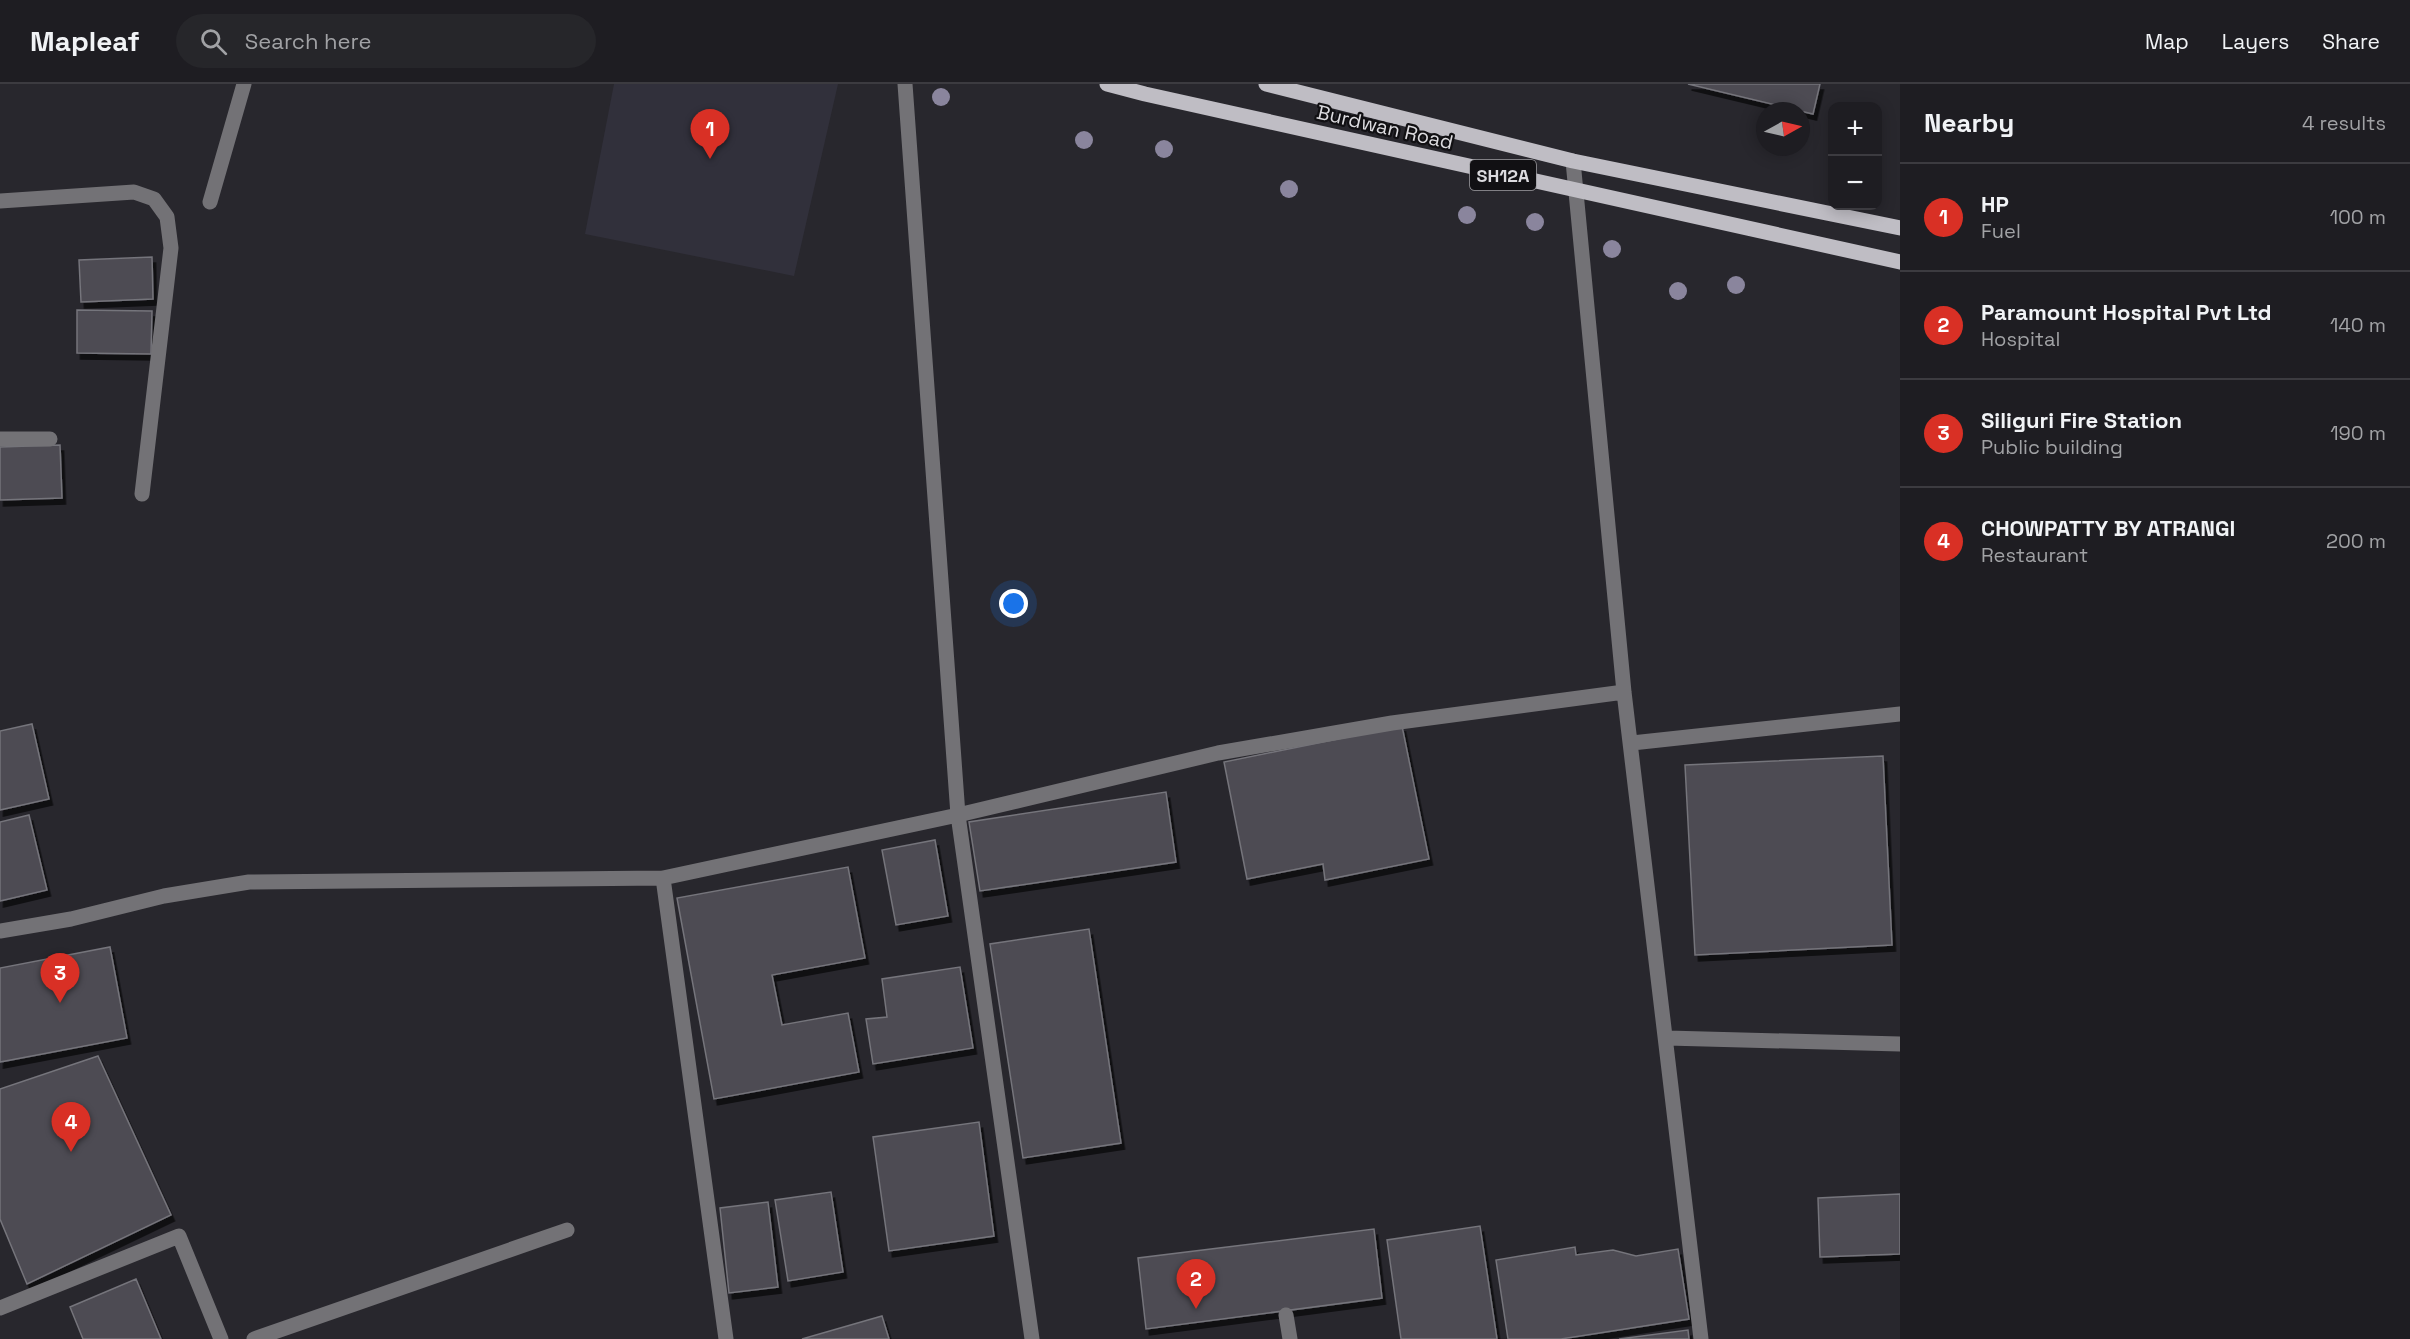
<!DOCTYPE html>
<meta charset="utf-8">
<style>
:root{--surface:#1e1d22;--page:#26262a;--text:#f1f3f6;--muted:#a1a2a5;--line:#3c3b40;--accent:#d93025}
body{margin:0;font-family:"Space Grotesk",sans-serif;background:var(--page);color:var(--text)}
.controls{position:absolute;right:18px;top:18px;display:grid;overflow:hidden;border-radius:12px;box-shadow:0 3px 15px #0003}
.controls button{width:54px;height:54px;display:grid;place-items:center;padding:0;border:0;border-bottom:2px solid var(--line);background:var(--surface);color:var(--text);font:30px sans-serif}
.compass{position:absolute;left:1756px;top:18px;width:54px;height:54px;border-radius:50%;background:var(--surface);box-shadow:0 3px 15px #0003;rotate:82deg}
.you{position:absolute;left:1014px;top:520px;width:21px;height:21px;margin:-15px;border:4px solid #fff;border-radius:50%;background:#1a73e8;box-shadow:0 0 0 9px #1a73e833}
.badge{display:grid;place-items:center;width:39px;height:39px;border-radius:50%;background:var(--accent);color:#fff;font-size:20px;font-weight:700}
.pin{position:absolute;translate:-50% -50px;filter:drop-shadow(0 2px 3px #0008)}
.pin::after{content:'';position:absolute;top:32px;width:21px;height:18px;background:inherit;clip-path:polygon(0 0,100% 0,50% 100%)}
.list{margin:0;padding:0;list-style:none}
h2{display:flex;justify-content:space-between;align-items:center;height:78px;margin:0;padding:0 24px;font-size:26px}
h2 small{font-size:20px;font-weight:400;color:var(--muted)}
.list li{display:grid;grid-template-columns:39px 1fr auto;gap:18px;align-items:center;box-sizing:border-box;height:108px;padding:0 24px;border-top:2px solid var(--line)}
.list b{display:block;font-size:22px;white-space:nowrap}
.list p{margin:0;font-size:20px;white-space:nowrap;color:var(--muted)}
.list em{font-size:20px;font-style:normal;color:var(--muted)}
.icon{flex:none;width:33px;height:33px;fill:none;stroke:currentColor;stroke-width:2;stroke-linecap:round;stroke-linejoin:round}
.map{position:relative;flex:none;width:1900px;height:1255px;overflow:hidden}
header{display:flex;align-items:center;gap:36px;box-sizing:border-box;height:84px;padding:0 30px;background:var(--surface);border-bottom:2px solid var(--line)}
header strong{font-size:28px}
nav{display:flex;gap:33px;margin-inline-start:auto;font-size:21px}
.search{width:420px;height:54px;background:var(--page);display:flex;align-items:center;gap:15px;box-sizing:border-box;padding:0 21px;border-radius:33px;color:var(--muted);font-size:22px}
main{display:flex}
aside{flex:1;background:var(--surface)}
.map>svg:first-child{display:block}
</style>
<header>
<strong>Mapleaf</strong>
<div class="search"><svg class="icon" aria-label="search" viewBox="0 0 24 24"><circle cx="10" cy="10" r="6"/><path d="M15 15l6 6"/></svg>Search here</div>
<nav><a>Map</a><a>Layers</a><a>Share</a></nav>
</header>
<main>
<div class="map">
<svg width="1900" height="1255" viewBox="0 0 1900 1255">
<defs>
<filter id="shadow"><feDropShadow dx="3.5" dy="6" stdDeviation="0" flood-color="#0009"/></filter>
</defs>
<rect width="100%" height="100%" fill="#28272d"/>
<path fill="#31303b" d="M 614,0 L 838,0 L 794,192 L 585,150 Z"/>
<path fill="#4d4b52" stroke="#75747b" stroke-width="1.5" filter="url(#shadow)" d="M 1688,0 L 1820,0 L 1813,30 Z
M 152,173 L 153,215 L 81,218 L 79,176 Z
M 77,226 L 152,227 L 151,270 L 77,269 Z
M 60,361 L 62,414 L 0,416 L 0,363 Z
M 32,640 L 49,715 L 0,726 L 0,647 Z
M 1402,642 L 1429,775 L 1325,796 L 1323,780 L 1247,795 L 1224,678 Z
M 1883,672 L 1892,861 L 1695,871 L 1685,681 Z
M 1166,708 L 1176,778 L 980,807 L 969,738 Z
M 29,731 L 47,806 L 0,817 L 0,738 Z
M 935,756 L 948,832 L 896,841 L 882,766 Z
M 848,783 L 865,874 L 772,891 L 782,941 L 848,929 L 859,988 L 714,1015 L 677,814 Z
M 1089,845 L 1121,1059 L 1023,1074 L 990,860 Z
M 110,863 L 127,954 L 0,978 L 0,884 Z
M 960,883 L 973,964 L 873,980 L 866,935 L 887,933 L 882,895 Z
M 98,972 L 171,1131 L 27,1200 L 0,1135 L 0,1005 Z
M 979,1038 L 994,1152 L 889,1167 L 873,1053 Z
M 831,1108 L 843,1188 L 788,1197 L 775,1116 Z
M 1900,1110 L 1900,1170 L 1820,1173 L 1818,1114 Z
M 768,1118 L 778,1203 L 729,1209 L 720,1124 Z
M 1480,1142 L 1497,1255 L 1401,1255 L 1387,1156 Z
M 1374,1145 L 1382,1214 L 1146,1245 L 1138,1174 Z
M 1575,1163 L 1576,1171 L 1613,1166 L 1636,1172 L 1678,1165 L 1689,1235 L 1561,1255 L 1508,1255 L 1496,1176 Z
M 136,1195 L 161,1255 L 83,1255 L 70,1223 Z
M 882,1232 L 889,1255 L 802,1255 Z
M 1688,1246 L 1689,1255 L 1619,1255 Z"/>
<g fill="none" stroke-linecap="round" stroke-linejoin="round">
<path stroke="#737276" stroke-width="15" d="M 905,0 L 958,731 L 1032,1255
M 1573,77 L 1624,608 L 1701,1255
M 0,117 L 134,108 L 154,115 L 167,133 L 171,164 L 142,410
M 210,118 L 244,0
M 0,355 L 50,355
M 1632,659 L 1900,630
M 663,794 L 726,1255
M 0,847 L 71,835 L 164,812 L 249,798 L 663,794 L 958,731 L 1218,669 L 1392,639 L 1624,608
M 1667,954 L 1900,960
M 0,1224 L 179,1152 L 221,1255
M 1286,1231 L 1290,1255
M 254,1255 L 567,1146"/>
<path stroke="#bfbdc4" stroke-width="15" d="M 1107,0 L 1145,10 L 1900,178
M 1266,0 L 1573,77 L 1900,144"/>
</g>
<g fill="#8a859d">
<circle cx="941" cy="13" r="9"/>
<circle cx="1084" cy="56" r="9"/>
<circle cx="1164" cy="65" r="9"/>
<circle cx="1289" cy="105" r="9"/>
<circle cx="1467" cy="131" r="9"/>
<circle cx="1535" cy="138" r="9"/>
<circle cx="1612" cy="165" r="9"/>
<circle cx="1736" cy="201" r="9"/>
<circle cx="1678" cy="207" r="9"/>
</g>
<g text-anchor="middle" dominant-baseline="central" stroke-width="4.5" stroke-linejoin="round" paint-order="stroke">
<rect fill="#111013" stroke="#9f9ea2" stroke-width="1.5" x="1470" y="76" width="66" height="30" rx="4.5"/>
<g font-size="18" font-weight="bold" fill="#dcdbdf">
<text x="1503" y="91">SH12A</text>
</g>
<g font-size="20" fill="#dcdbdf" stroke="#111013">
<text transform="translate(1385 43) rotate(13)">Burdwan Road</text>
</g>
</g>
</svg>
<div class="controls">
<button>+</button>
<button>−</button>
</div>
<svg class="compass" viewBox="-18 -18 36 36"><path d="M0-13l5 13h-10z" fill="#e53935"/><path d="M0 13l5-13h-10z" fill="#a1a2a5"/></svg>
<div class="you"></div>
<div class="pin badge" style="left:710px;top:75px">1</div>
<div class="pin badge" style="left:1196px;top:1225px">2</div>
<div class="pin badge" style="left:60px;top:919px">3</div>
<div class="pin badge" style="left:71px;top:1068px">4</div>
</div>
<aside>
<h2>Nearby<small>4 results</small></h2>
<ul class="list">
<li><span class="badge">1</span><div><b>HP</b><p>Fuel</p></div><em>100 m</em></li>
<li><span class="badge">2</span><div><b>Paramount Hospital Pvt Ltd</b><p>Hospital</p></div><em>140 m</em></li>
<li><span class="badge">3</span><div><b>Siliguri Fire Station</b><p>Public building</p></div><em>190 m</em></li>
<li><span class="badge">4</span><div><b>CHOWPATTY BY ATRANGI</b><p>Restaurant</p></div><em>200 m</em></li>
</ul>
</aside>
</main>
